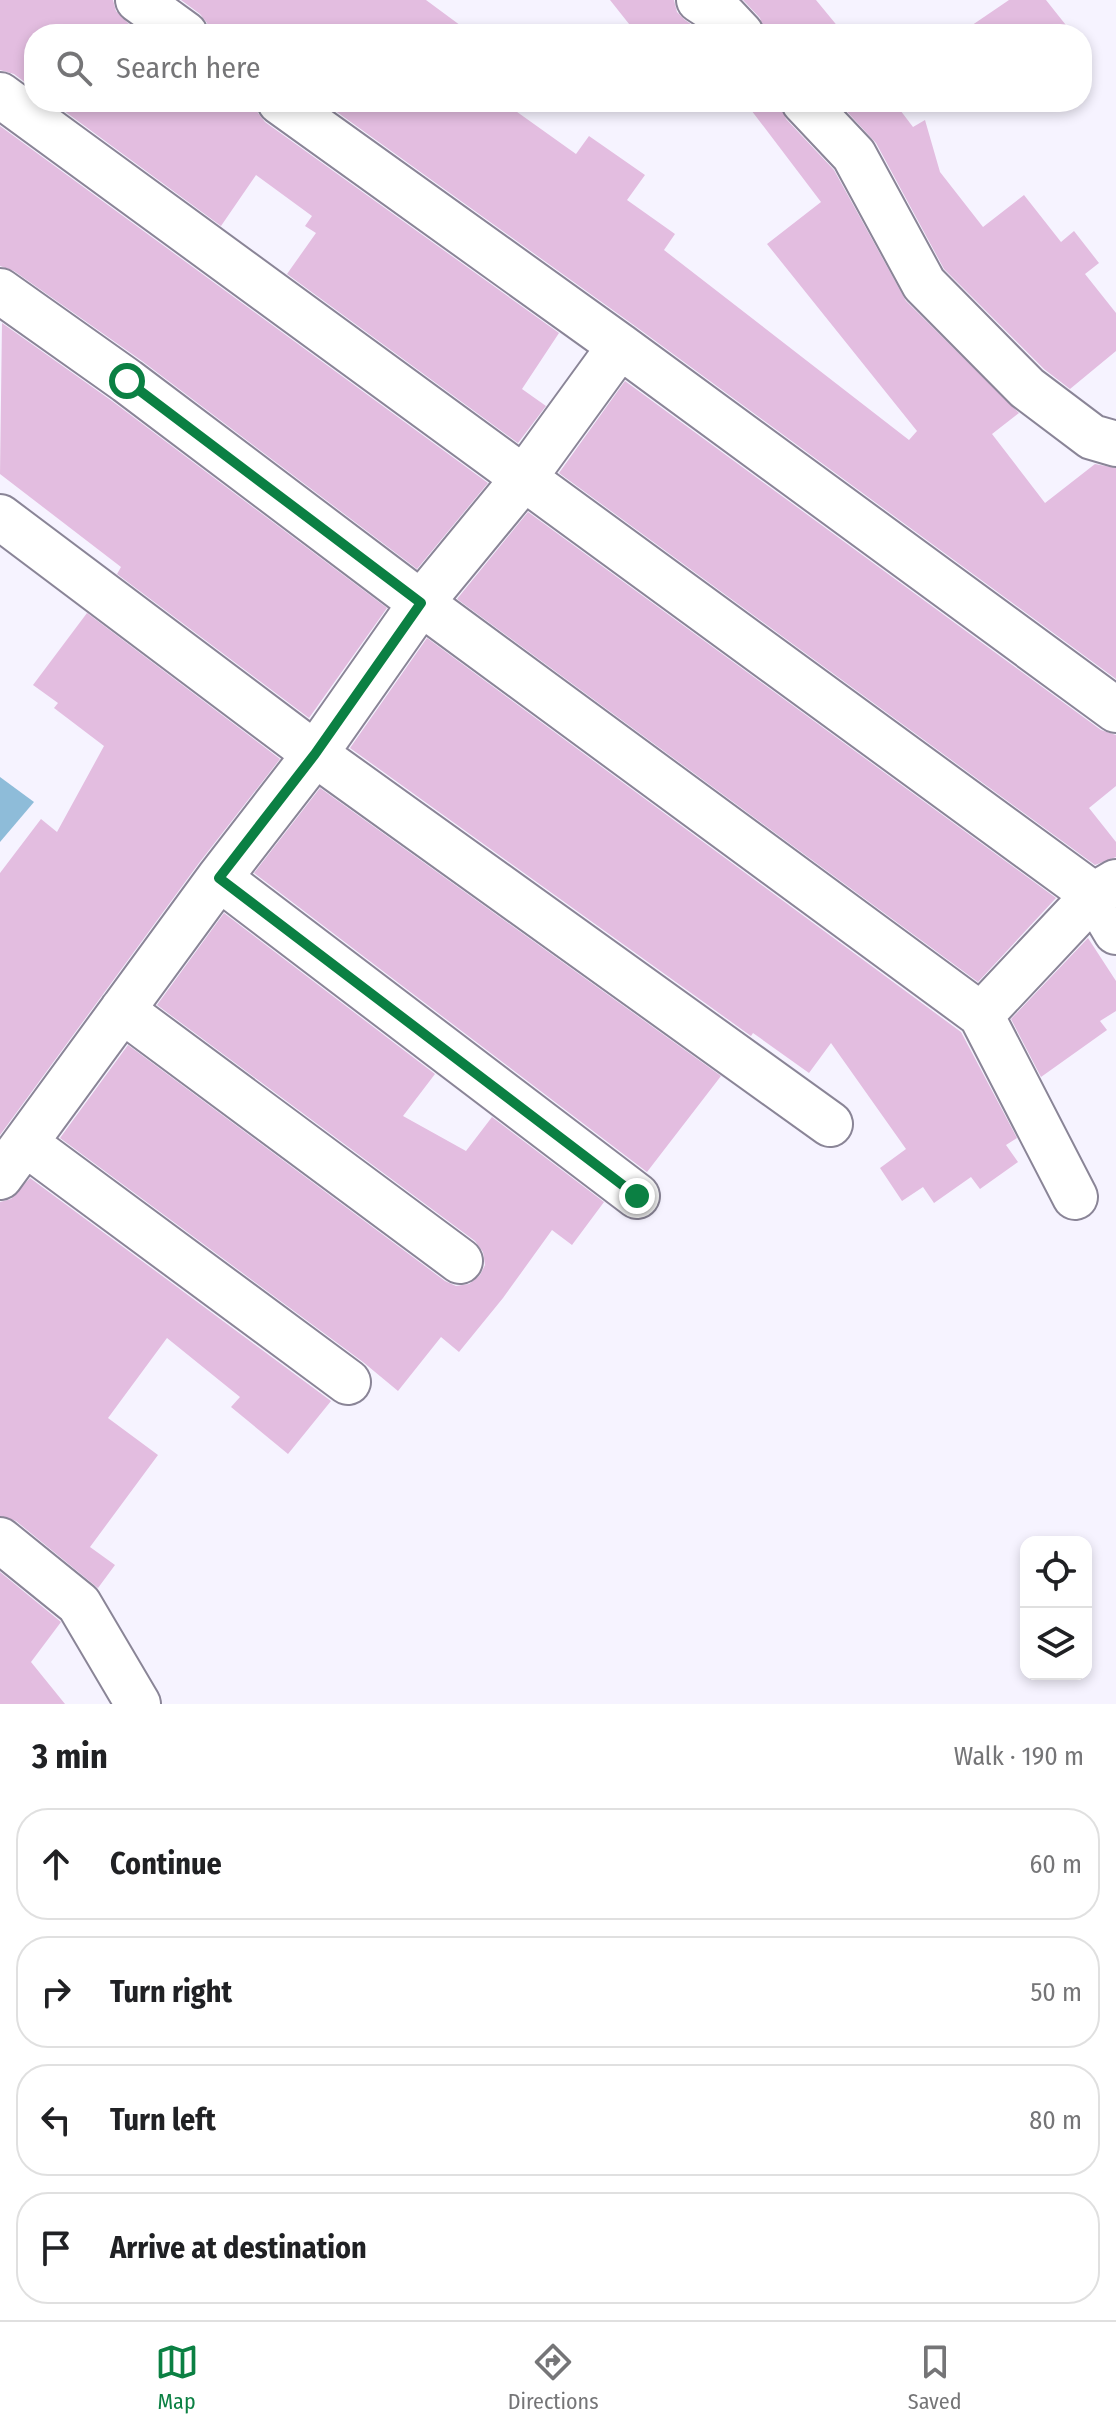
<!DOCTYPE html>
<meta charset="utf-8">
<style>
:root{--surface:#fff;--page:#f6f6f6;--text:#202124;--muted:#757577;--line:#e0e0e0;--accent:#0b8043}
body{margin:0;font-family:"Fira Sans Condensed",sans-serif;background:var(--page);color:var(--text)}
.controls{position:absolute;right:24px;bottom:24px;display:grid;overflow:hidden;border-radius:16px;box-shadow:0 4px 12px #0003}
.controls button{width:72px;height:72px;display:grid;place-items:center;padding:0;border:0;border-bottom:2px solid var(--line);background:var(--surface);color:var(--text);font:40px sans-serif}
.stop{position:absolute;width:24px;height:24px;margin:-18px;border:6px solid #0b8043;border-radius:50%;background:#fff}
.stop.end{background:#0b8043;border-color:#fff;box-shadow:0 2px 8px #0008}
.list{margin:0;padding:0;list-style:none}
h2{display:flex;justify-content:space-between;align-items:center;height:104px;margin:0;padding:0 32px;font-size:34px}
h2 small{font-size:26px;font-weight:400;color:var(--muted)}
.list li{display:grid;grid-template-columns:52px 1fr auto;gap:24px;align-items:center;box-sizing:border-box;height:112px;margin:0 16px 16px;padding:0 16px;border:2px solid var(--line);border-radius:32px}
.list b{display:block;font-size:30px;white-space:nowrap}
.list em{font-size:26px;font-style:normal;color:var(--muted)}
.icon{flex:none;width:44px;height:44px;fill:none;stroke:currentColor;stroke-width:2;stroke-linecap:round;stroke-linejoin:round}
.map{position:relative;flex:none;width:1116px;height:1704px;overflow:hidden}
.search{position:absolute;background:var(--surface);box-shadow:0 4px 12px #0003;left:24px;right:24px;top:24px;height:88px;display:flex;align-items:center;gap:20px;box-sizing:border-box;padding:0 28px;border-radius:32px;color:var(--muted);font-size:30px}
.sheet{height:616px;background:var(--surface)}
nav{display:flex;justify-content:space-around;align-items:center;box-sizing:border-box;height:112px;border-top:2px solid var(--line);background:var(--surface);font-size:22px;color:var(--muted)}
nav a{display:grid;justify-items:center;gap:4px}
nav .on{color:var(--accent)}
.map>svg:first-child{display:block}
</style>
<div class="map">
<svg width="1116" height="1704" viewBox="0 0 1116 1704">
<rect width="100%" height="100%" fill="#f6f3ff"/>
<path fill="#8ebcd9" d="M 0,777 L 34,802 L 0,842 Z"/>
<path fill="#e3bde0" d="M 0,0 L 113,0 L 116,11 L 132,27 L 128,34 L 34,34 L 34,80 L 30,86 L 14,74 L 0,70 Z
M 181,0 L 426,0 L 472,34 L 210,34 L 207,23 L 200,14 Z
M 610,0 L 674,0 L 677,12 L 685,20 L 705,34 L 637,34 Z
M 743,0 L 816,0 L 844,34 L 765,34 L 760,18 Z
M 1009,0 L 1046,0 L 1073,34 L 959,34 Z
M 52,102 L 255,102 L 258,113 L 265,122 L 559,333 L 522,389 L 546,406 L 518,443 L 287,274 L 316,233 L 305,226 L 312,216 L 256,175 L 221,226 Z
M 323,102 L 503,102 L 576,154 L 589,136 L 645,175 L 627,200 L 675,234 L 664,250 L 909,440 L 917,431 L 767,244 L 821,202 L 745,102 L 780,102 L 786,119 L 834,170 L 906,301 L 1019,413 L 992,434 L 1045,503 L 1095,464 L 1116,468 L 1116,679 L 635,326 Z
M 838,102 L 894,102 L 913,127 L 925,120 L 940,172 L 983,227 L 1024,195 L 1061,242 L 1074,231 L 1099,263 L 1085,274 L 1116,313 L 1116,351 L 1070,389 L 1044,369 L 944,269 L 876,143 Z
M 0,126 L 488,483 L 417,569 L 142,361 L 14,271 L 0,266 Z
M 2,323 L 112,401 L 387,608 L 309,718 L 117,574 L 121,567 L 0,474 Z
M 625,381 L 1101,730 L 1116,735 L 1116,786 L 1089,808 L 1116,842 L 1116,857 L 1095,865 L 559,473 Z
M 528,512 L 1056,898 L 978,982 L 457,599 Z
M 87,613 L 280,759 L 199,863 L 0,1135 L 0,873 L 41,819 L 57,832 L 104,746 L 54,708 L 58,703 L 33,685 Z
M 427,638 L 961,1032 L 1017,1138 L 1006,1145 L 1018,1162 L 980,1189 L 971,1177 L 934,1203 L 923,1187 L 902,1201 L 880,1168 L 906,1149 L 831,1043 L 809,1073 L 753,1033 L 751,1036 L 350,748 Z
M 320,788 L 721,1076 L 647,1172 L 254,873 Z
M 224,913 L 435,1074 L 403,1116 L 466,1151 L 492,1117 L 604,1202 L 572,1245 L 552,1230 L 503,1298 L 459,1352 L 441,1337 L 398,1391 L 363,1362 L 60,1138 L 128,1045 L 445,1281 L 456,1286 L 469,1284 L 480,1275 L 485,1265 L 483,1252 L 475,1241 L 157,1005 Z
M 1088,938 L 1116,981 L 1116,1011 L 1100,1021 L 1107,1030 L 1041,1077 L 1011,1019 Z
M 30,1178 L 331,1401 L 288,1454 L 231,1407 L 240,1397 L 167,1338 L 108,1418 L 158,1455 L 90,1547 L 115,1565 L 98,1588 L 16,1521 L 0,1516 L 0,1202 L 11,1199 Z
M 0,1572 L 61,1622 L 31,1662 L 65,1704 L 0,1704 Z"/>
<g fill="none" stroke-linecap="round" stroke-linejoin="round">
<defs>
<path id="minor" d="M 138,0 L 185,34
M 699,0 L 725,17 L 741,34
M 0,95 L 1094,895 L 1116,932
M 280,102 L 620,346 L 1116,710
M 804,102 L 854,155 L 924,284 L 1027,388 L 1092,437 L 1116,444
M 0,291 L 127,381 L 421,603 L 981,1015 L 1075,1197
M 0,517 L 315,754 L 830,1124
M 219,878 L 637,1196
M 122,1010 L 460,1261
M 981,1015 L 1094,895 L 1116,882
M 25,1143 L 348,1382
M 0,1177 L 219,878 L 315,754 L 421,603 L 524,478 L 620,346
M 0,1540 L 79,1604 L 138,1704"/>
</defs>
<use href="#minor" stroke="#8a8597" stroke-width="48"/>
<use href="#minor" stroke="#fff" stroke-width="44"/>
</g>
<g fill="none" stroke-linecap="round" stroke-linejoin="round">
<path stroke="#0b8043" stroke-width="10" d="M 127,381 L 421,603 L 315,754 L 219,878 L 637,1196"/>
</g>
</svg>
<div class="controls">
<button><svg class="icon" aria-label="locate" viewBox="0 0 24 24"><circle cx="12" cy="12" r="6"/><path d="M12 2v4M12 18v4M2 12h4M18 12h4"/></svg></button>
<button><svg class="icon" aria-label="layers" viewBox="0 0 24 24"><path d="M12 4l9 5-9 5-9-5zM3 14l9 5 9-5"/></svg></button>
</div>
<div class="stop" style="left:127px;top:381px"></div>
<div class="stop end" style="left:637px;top:1196px"></div>
<div class="search"><svg class="icon" aria-label="search" viewBox="0 0 24 24"><circle cx="10" cy="10" r="6"/><path d="M15 15l6 6"/></svg>Search here</div>
</div>
<section class="sheet">
<h2>3 min<small>Walk · 190 m</small></h2>
<ul class="list">
<li><svg class="icon" aria-label="ahead" viewBox="0 0 24 24"><path d="M12 20V5M6 11l6-6 6 6"/></svg><div><b>Continue</b></div><em>60 m</em></li>
<li><svg class="icon" aria-label="right" viewBox="0 0 24 24"><path d="M7 20v-9h11M14 6l5 5-5 5"/></svg><div><b>Turn right</b></div><em>50 m</em></li>
<li><svg class="icon" aria-label="left" viewBox="0 0 24 24"><path d="M17 20v-9H6M10 6l-5 5 5 5"/></svg><div><b>Turn left</b></div><em>80 m</em></li>
<li><svg class="icon" aria-label="arrive" viewBox="0 0 24 24"><path d="M6 21V4h12l-3 4 3 4H6"/></svg><div><b>Arrive at destination</b></div></li>
</ul>
</section>
<nav>
<a class="on"><svg class="icon" aria-label="map" viewBox="0 0 24 24"><path d="M3 6l6-2 6 2 6-2v14l-6 2-6-2-6 2zM9 4v14M15 6v14"/></svg>Map</a>
<a><svg class="icon" aria-label="directions" viewBox="0 0 24 24"><path d="M12 3l9 9-9 9-9-9zM9 14v-3h6M13 9l2 2-2 2"/></svg>Directions</a>
<a><svg class="icon" aria-label="saved" viewBox="0 0 24 24"><path d="M7 4h10v16l-5-4-5 4z"/></svg>Saved</a>
</nav>
